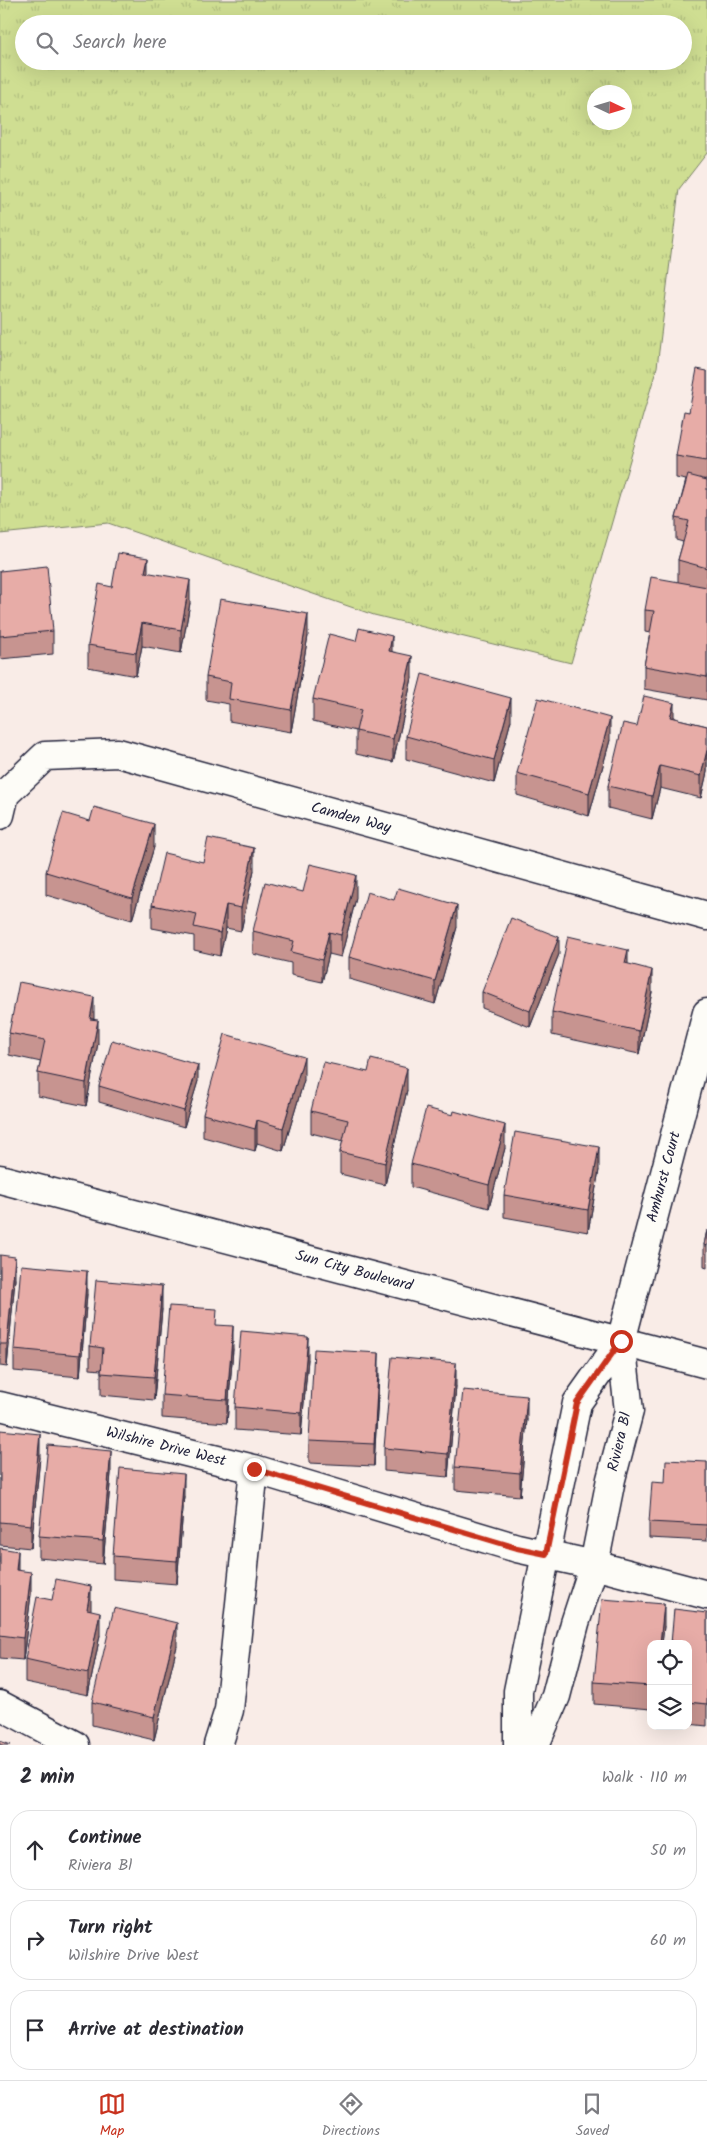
<!DOCTYPE html>
<meta charset="utf-8">
<style>
:root{--surface:#fff;--page:#f2f2f3;--text:#2b2b33;--muted:#7c7c81;--line:#e1e1e2;--accent:#c8321e}
body{margin:0;font-family:Kalam,sans-serif;background:var(--page);color:var(--text)}
.controls{position:absolute;right:15px;bottom:15px;display:grid;overflow:hidden;border-radius:10px;box-shadow:0 5px 20px #0002}
.controls button{width:45px;height:45px;display:grid;place-items:center;padding:0;border:0;border-bottom:1px solid var(--line);background:var(--surface);color:var(--text);font:25px sans-serif}
.compass{position:absolute;left:587px;top:85px;width:45px;height:45px;border-radius:50%;background:var(--surface);box-shadow:0 5px 20px #0002;rotate:94deg}
.stop{position:absolute;width:15px;height:15px;margin:-11px;border:4px solid #c8321e;border-radius:50%;background:#fff}
.stop.end{background:#c8321e;border-color:#fff;box-shadow:0 1px 5px #0008}
.list{margin:0;padding:0;list-style:none}
h2{display:flex;justify-content:space-between;align-items:center;height:65px;margin:0;padding:0 20px;font-size:21px}
h2 small{font-size:16px;font-weight:400;color:var(--muted)}
.list li{display:grid;grid-template-columns:32px 1fr auto;gap:15px;align-items:center;box-sizing:border-box;height:80px;margin:0 10px 10px;padding:0 10px;border:1px solid var(--line);border-radius:20px}
.list b{display:block;font-size:19px;white-space:nowrap}
.list p{margin:0;font-size:16px;white-space:nowrap;color:var(--muted)}
.list em{font-size:16px;font-style:normal;color:var(--muted)}
.icon{flex:none;width:28px;height:28px;fill:none;stroke:currentColor;stroke-width:2;stroke-linecap:round;stroke-linejoin:round}
.map{position:relative;flex:none;width:707px;height:1745px;overflow:hidden}
.search{position:absolute;background:var(--surface);box-shadow:0 5px 20px #0002;left:15px;right:15px;top:15px;height:55px;display:flex;align-items:center;gap:12px;box-sizing:border-box;padding:0 18px;border-radius:28px;color:var(--muted);font-size:19px}
.sheet{height:335px;background:var(--surface)}
nav{display:flex;justify-content:space-around;align-items:center;box-sizing:border-box;height:70px;border-top:1px solid var(--line);background:var(--surface);font-size:14px;color:var(--muted)}
nav a{display:grid;justify-items:center;gap:2px}
nav .on{color:var(--accent)}
.map>svg:first-child{display:block}
</style>
<div class="map">
<svg width="707" height="1745" viewBox="0 0 707 1745">
<defs>
<pattern id="grass-tufts" width="24" height="20" patternUnits="userSpaceOnUse" patternTransform="scale(1.25)"><rect width="24" height="20" fill="#cfde92"/><path d="M3 7l-1-3M5 7V3M7 7l1-3M15 17l-1-3M17 17v-4M19 17l1-3" fill="none" stroke="#b1be7f"/></pattern>
</defs>
<rect width="100%" height="100%" fill="#f9ece7"/>
<filter id="ink" filterUnits="userSpaceOnUse"><feTurbulence type="fractalNoise" baseFrequency=".02" numOctaves="2"/><feDisplacementMap in="SourceGraphic" scale="10" xChannelSelector="R" yChannelSelector="G"/><feConvolveMatrix kernelMatrix="1 2 1 2 8 2 1 2 1" color-interpolation-filters="sRGB"/></filter>
<g filter="url(#ink)">
<path fill="url(#grass-tufts)" stroke="#788066" fill-rule="evenodd" d="M 0,0 L 707,0 L 707,153 L 679,189 L 657,367 L 571,663 L 374,615 L 108,523 L 0,534 ZM 24,24 L 683,24 L 683,61 L 24,61 ZM 594,92 L 624,92 L 624,122 L 594,122 Z"/>
<g fill="none" stroke-linecap="round" stroke-linejoin="round">
<defs>
<path id="minor" d="M 0,815 L 5,794 L 45,756 L 118,753 L 707,916
M 0,1179 L 707,1364
M 0,1406 L 254,1469 L 517,1548 L 594,1565 L 707,1595
M 0,1705 L 75,1745
M 218,1745 L 229,1710 L 254,1469
M 518,1745 L 518,1691 L 577,1403 L 621,1341 L 707,1013
M 535,1745 L 556,1696 L 575,1623 L 594,1565 L 611,1479 L 629,1411 L 621,1341"/>
</defs>
<use href="#minor" stroke="#22223b" stroke-width="31"/>
<use href="#minor" stroke="#fdfcf7" stroke-width="28"/>
</g>
<path fill="#c79490" stroke="#22223b" d="M 707,371 L 707,700 L 644,689 L 644,666 L 650,633 L 645,632 L 645,610 L 678,582 L 678,560 L 683,542 L 676,540 L 676,518 L 686,480 L 676,478 L 676,456 L 689,412 Z
M 0,571 L 53,631 L 53,654 L 0,659 Z
M 148,573 L 190,603 L 181,653 L 142,646 L 136,676 L 88,667 L 88,645 L 112,587 Z
M 308,636 L 291,732 L 229,721 L 229,704 L 206,700 L 206,677 Z
M 392,651 L 412,678 L 393,762 L 356,754 L 356,731 L 313,721 L 313,699 Z
M 674,718 L 707,726 L 707,772 L 701,798 L 660,788 L 652,819 L 608,808 L 608,786 L 637,726 Z
M 511,720 L 494,783 L 406,759 L 406,736 Z
M 610,740 L 589,816 L 517,795 L 517,773 Z
M 90,821 L 154,847 L 132,920 L 46,895 L 46,872 Z
M 203,862 L 254,870 L 241,931 L 226,928 L 220,956 L 194,950 L 194,936 L 152,928 L 152,905 Z
M 303,892 L 356,898 L 341,957 L 329,954 L 322,982 L 291,975 L 291,963 L 253,954 L 253,931 Z
M 457,927 L 435,1004 L 349,979 L 349,957 Z
M 559,954 L 530,1027 L 482,1008 L 482,992 Z
M 628,964 L 652,992 L 639,1054 L 552,1035 L 552,1012 Z
M 9,1033 L 98,1043 L 86,1106 L 38,1096 L 38,1073 L 41,1062 L 9,1055 Z
M 304,1080 L 283,1151 L 257,1143 L 255,1151 L 203,1137 L 203,1114 Z
M 198,1081 L 184,1127 L 99,1102 L 99,1086 Z
M 407,1090 L 385,1185 L 340,1174 L 340,1152 L 343,1141 L 311,1133 L 311,1111 Z
M 505,1148 L 489,1208 L 411,1187 L 411,1164 Z
M 599,1170 L 588,1232 L 504,1217 L 504,1195 Z
M 707,1230 L 707,1268 L 704,1267 L 704,1245 Z
M 0,1255 L 15,1279 L 7,1367 L 0,1366 Z
M 87,1294 L 80,1377 L 14,1371 L 14,1349 Z
M 162,1309 L 154,1400 L 101,1395 L 101,1370 L 90,1369 L 90,1346 Z
M 217,1325 L 233,1349 L 227,1423 L 162,1418 L 162,1395 Z
M 308,1359 L 301,1435 L 235,1430 L 235,1407 Z
M 379,1376 L 374,1466 L 309,1463 L 309,1441 Z
M 456,1386 L 448,1477 L 384,1471 L 384,1448 Z
M 527,1419 L 520,1496 L 455,1490 L 455,1467 Z
M 0,1430 L 40,1457 L 31,1548 L 0,1545 Z
M 707,1462 L 707,1541 L 649,1538 L 649,1522 L 665,1483 Z
M 111,1473 L 103,1564 L 39,1558 L 39,1536 Z
M 184,1496 L 177,1584 L 113,1579 L 113,1556 Z
M 0,1548 L 31,1594 L 23,1660 L 0,1658 Z
M 707,1613 L 707,1726 L 688,1724 L 688,1644 Z
M 664,1626 L 662,1644 L 651,1644 L 651,1709 L 594,1704 L 594,1682 Z
M 100,1635 L 88,1695 L 25,1682 L 25,1659 Z
M 177,1646 L 154,1740 L 92,1725 L 92,1702 Z"/>
<path fill="#a27875" stroke="#22223b" d="M 148,558 L 148,581 L 145,572 Z
M 190,580 L 190,603 L 181,653 L 181,630 Z
M 308,614 L 308,636 L 291,732 L 291,710 Z
M 142,623 L 142,646 L 136,676 L 136,653 Z
M 392,636 L 392,658 L 389,651 Z
M 412,656 L 412,678 L 393,762 L 393,739 Z
M 511,698 L 511,720 L 494,783 L 494,760 Z
M 674,703 L 674,725 L 670,717 Z
M 610,718 L 610,740 L 589,816 L 589,793 Z
M 707,750 L 707,772 L 701,798 L 701,776 Z
M 660,766 L 660,788 L 652,819 L 652,796 Z
M 154,824 L 154,847 L 132,920 L 132,898 Z
M 254,848 L 254,870 L 241,931 L 241,908 Z
M 356,875 L 356,898 L 341,957 L 341,935 Z
M 226,905 L 226,928 L 220,956 L 220,933 Z
M 457,905 L 457,927 L 435,1004 L 435,981 Z
M 329,932 L 329,954 L 322,982 L 322,960 Z
M 559,937 L 559,954 L 530,1027 L 530,1011 Z
M 628,950 L 628,972 L 625,963 Z
M 652,970 L 652,992 L 639,1054 L 639,1031 Z
M 94,997 L 94,1019 L 90,1019 Z
M 98,1020 L 98,1043 L 86,1106 L 86,1083 Z
M 304,1057 L 304,1080 L 283,1151 L 283,1128 Z
M 198,1065 L 198,1081 L 184,1127 L 184,1111 Z
M 407,1068 L 407,1090 L 385,1185 L 385,1163 Z
M 257,1120 L 257,1143 L 255,1151 L 255,1129 Z
M 505,1125 L 505,1148 L 489,1208 L 489,1185 Z
M 599,1147 L 599,1170 L 588,1232 L 588,1210 Z
M 15,1257 L 15,1279 L 7,1367 L 7,1344 Z
M 87,1271 L 87,1294 L 80,1377 L 80,1355 Z
M 162,1286 L 162,1309 L 154,1400 L 154,1377 Z
M 233,1326 L 233,1349 L 227,1423 L 227,1400 Z
M 308,1337 L 308,1359 L 301,1435 L 301,1413 Z
M 379,1353 L 379,1376 L 374,1466 L 374,1444 Z
M 456,1363 L 456,1386 L 448,1477 L 448,1454 Z
M 527,1396 L 527,1419 L 520,1496 L 520,1473 Z
M 40,1434 L 40,1457 L 31,1548 L 31,1525 Z
M 111,1451 L 111,1473 L 103,1564 L 103,1541 Z
M 184,1474 L 184,1496 L 177,1584 L 177,1561 Z
M 18,1551 L 18,1573 L 16,1570 Z
M 31,1572 L 31,1594 L 23,1660 L 23,1638 Z
M 91,1586 L 91,1609 L 87,1632 L 87,1609 Z
M 664,1604 L 664,1626 L 662,1644 L 660,1644 Z
M 100,1612 L 100,1635 L 88,1695 L 88,1673 Z
M 177,1623 L 177,1646 L 154,1740 L 154,1717 Z"/>
<path fill="#e7aca7" stroke="#22223b" d="M 697,369 L 707,371 L 707,461 L 676,456 L 684,411 L 689,412 Z
M 688,475 L 707,480 L 707,568 L 678,560 L 689,521 L 676,518 Z
M 118,553 L 148,558 L 145,572 L 190,580 L 181,630 L 142,623 L 136,653 L 88,645 L 99,584 L 112,587 Z
M 47,566 L 53,631 L 0,636 L 0,571 Z
M 651,577 L 707,587 L 707,677 L 644,666 L 654,611 L 645,610 Z
M 220,599 L 308,614 L 291,710 L 229,699 L 231,682 L 206,677 Z
M 359,628 L 392,636 L 389,651 L 412,656 L 393,739 L 356,731 L 361,710 L 313,699 L 329,634 L 356,641 Z
M 422,674 L 511,698 L 494,760 L 406,736 Z
M 644,696 L 674,703 L 670,717 L 707,726 L 707,750 L 701,776 L 660,766 L 652,796 L 608,786 L 623,723 L 637,726 Z
M 538,698 L 610,718 L 589,793 L 517,773 Z
M 94,807 L 154,824 L 132,898 L 46,872 L 63,813 L 90,821 Z
M 208,838 L 254,848 L 241,908 L 226,905 L 220,933 L 194,927 L 197,914 L 152,905 L 164,853 L 203,862 Z
M 310,864 L 356,875 L 341,935 L 329,932 L 322,960 L 291,952 L 294,941 L 253,931 L 265,882 L 303,892 Z
M 398,888 L 457,905 L 435,981 L 349,957 L 367,892 L 394,900 Z
M 511,918 L 559,937 L 530,1011 L 482,992 Z
M 568,936 L 628,950 L 625,963 L 652,970 L 639,1031 L 552,1012 Z
M 19,982 L 94,997 L 90,1019 L 98,1020 L 86,1083 L 38,1073 L 45,1040 L 9,1033 Z
M 225,1034 L 304,1057 L 283,1128 L 257,1120 L 255,1129 L 203,1114 Z
M 112,1040 L 198,1065 L 184,1111 L 99,1086 Z
M 371,1059 L 407,1068 L 385,1163 L 340,1152 L 348,1120 L 311,1111 L 323,1062 L 368,1072 Z
M 426,1108 L 453,1115 L 454,1111 L 505,1125 L 489,1185 L 411,1164 Z
M 515,1132 L 599,1147 L 588,1210 L 504,1195 Z
M 707,1230 L 707,1246 L 704,1245 Z
M 0,1255 L 15,1257 L 7,1344 L 0,1344 Z
M 21,1265 L 87,1271 L 80,1355 L 14,1349 Z
M 96,1280 L 162,1286 L 154,1377 L 101,1373 L 103,1348 L 90,1346 Z
M 169,1306 L 217,1309 L 216,1325 L 233,1326 L 227,1400 L 162,1395 Z
M 241,1331 L 308,1337 L 301,1413 L 235,1407 Z
M 314,1349 L 379,1353 L 374,1444 L 309,1441 Z
M 392,1357 L 456,1363 L 448,1454 L 384,1448 Z
M 463,1390 L 527,1396 L 520,1473 L 455,1467 Z
M 0,1430 L 40,1434 L 31,1525 L 0,1522 Z
M 48,1445 L 111,1451 L 103,1541 L 39,1536 Z
M 666,1460 L 707,1462 L 707,1525 L 649,1522 L 652,1482 L 665,1483 Z
M 120,1468 L 184,1474 L 177,1561 L 113,1556 Z
M 0,1548 L 18,1551 L 16,1570 L 31,1572 L 23,1638 L 0,1635 Z
M 56,1579 L 91,1586 L 87,1609 L 100,1612 L 88,1673 L 25,1659 L 37,1597 L 52,1600 Z
M 602,1599 L 664,1604 L 660,1644 L 651,1644 L 651,1686 L 594,1682 Z
M 114,1608 L 177,1623 L 154,1717 L 92,1702 Z
M 674,1609 L 707,1613 L 707,1704 L 688,1702 L 688,1644 L 671,1644 Z
M 0,1741 L 11,1745 L 0,1745 Z"/>
</g>
<g fill="none" stroke-linecap="round" stroke-linejoin="round" filter="url(#ink)">
<path stroke="#c8321e" stroke-width="6" d="M 254,1469 L 517,1548 L 546,1554 L 577,1403 L 621,1341"/>
</g>
<g text-anchor="middle" dominant-baseline="central" stroke-width="4" stroke-linejoin="round" paint-order="stroke">
<g font-size="15" fill="#22223b" stroke="#fdfcf7">
<text transform="translate(351 818) rotate(15)">Camden Way</text>
<text transform="translate(664 1177) rotate(-75)">Amhurst Court</text>
<text transform="translate(354 1271) rotate(15)">Sun City Boulevard</text>
<text transform="translate(620 1442) rotate(-77)">Riviera Bl</text>
<text transform="translate(166 1447) rotate(14)">Wilshire Drive West</text>
</g>
</g>
</svg>
<div class="controls">
<button><svg class="icon" aria-label="locate" viewBox="0 0 24 24"><circle cx="12" cy="12" r="6"/><path d="M12 2v4M12 18v4M2 12h4M18 12h4"/></svg></button>
<button><svg class="icon" aria-label="layers" viewBox="0 0 24 24"><path d="M12 4l9 5-9 5-9-5zM3 14l9 5 9-5"/></svg></button>
</div>
<svg class="compass" viewBox="-18 -18 36 36"><path d="M0-13l5 13h-10z" fill="#e53935"/><path d="M0 13l5-13h-10z" fill="#7c7c81"/></svg>
<div class="stop" style="left:621px;top:1341px"></div>
<div class="stop end" style="left:254px;top:1469px"></div>
<div class="search"><svg class="icon" aria-label="search" viewBox="0 0 24 24"><circle cx="10" cy="10" r="6"/><path d="M15 15l6 6"/></svg>Search here</div>
</div>
<section class="sheet">
<h2>2 min<small>Walk · 110 m</small></h2>
<ul class="list">
<li><svg class="icon" aria-label="ahead" viewBox="0 0 24 24"><path d="M12 20V5M6 11l6-6 6 6"/></svg><div><b>Continue</b><p>Riviera Bl</p></div><em>50 m</em></li>
<li><svg class="icon" aria-label="right" viewBox="0 0 24 24"><path d="M7 20v-9h11M14 6l5 5-5 5"/></svg><div><b>Turn right</b><p>Wilshire Drive West</p></div><em>60 m</em></li>
<li><svg class="icon" aria-label="arrive" viewBox="0 0 24 24"><path d="M6 21V4h12l-3 4 3 4H6"/></svg><div><b>Arrive at destination</b></div></li>
</ul>
</section>
<nav>
<a class="on"><svg class="icon" aria-label="map" viewBox="0 0 24 24"><path d="M3 6l6-2 6 2 6-2v14l-6 2-6-2-6 2zM9 4v14M15 6v14"/></svg>Map</a>
<a><svg class="icon" aria-label="directions" viewBox="0 0 24 24"><path d="M12 3l9 9-9 9-9-9zM9 14v-3h6M13 9l2 2-2 2"/></svg>Directions</a>
<a><svg class="icon" aria-label="saved" viewBox="0 0 24 24"><path d="M7 4h10v16l-5-4-5 4z"/></svg>Saved</a>
</nav>
